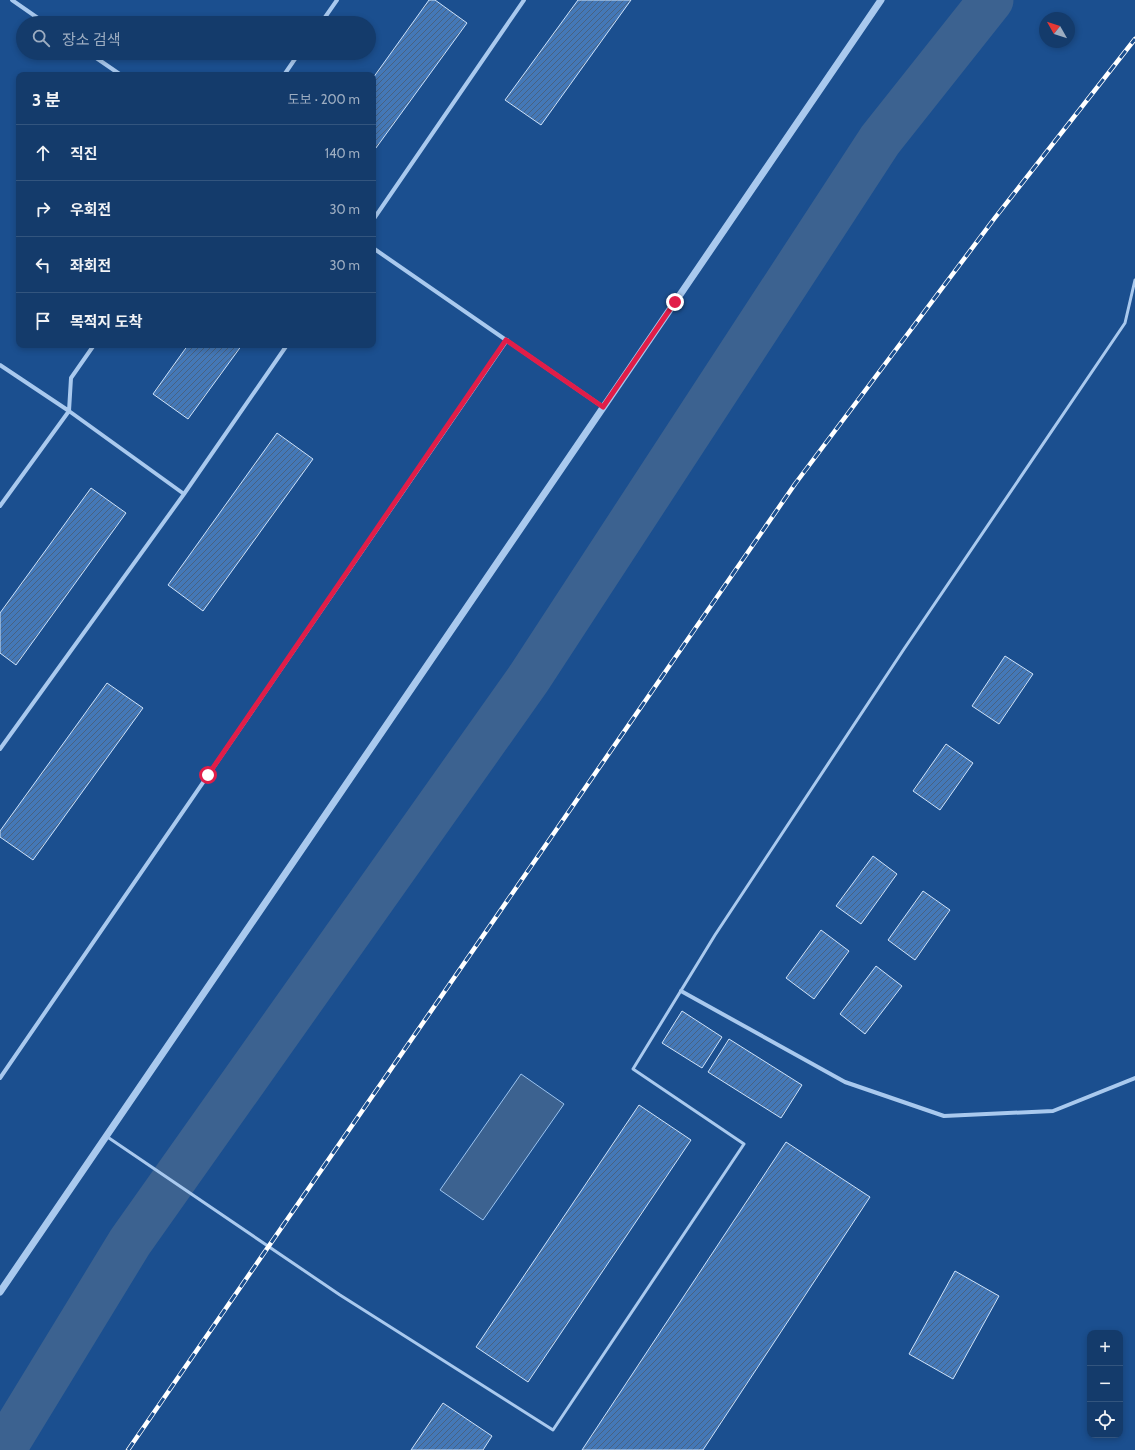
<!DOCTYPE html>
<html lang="ko">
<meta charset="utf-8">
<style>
:root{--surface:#143b6b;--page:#1d4271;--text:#f1f3f6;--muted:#9dadc1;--line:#33557e}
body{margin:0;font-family:Cabin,"Noto Sans KR",sans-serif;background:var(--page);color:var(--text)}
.controls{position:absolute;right:12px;bottom:12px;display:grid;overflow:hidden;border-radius:8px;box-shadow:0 2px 6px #0003}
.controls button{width:36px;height:36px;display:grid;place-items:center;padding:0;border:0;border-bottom:1px solid var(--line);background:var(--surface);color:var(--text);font:20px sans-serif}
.compass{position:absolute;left:1039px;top:12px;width:36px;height:36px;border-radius:50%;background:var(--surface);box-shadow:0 2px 6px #0003;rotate:309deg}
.stop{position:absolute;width:12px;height:12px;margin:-9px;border:3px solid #e11d48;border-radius:50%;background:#fff}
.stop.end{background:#e11d48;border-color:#fff;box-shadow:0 1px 4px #0008}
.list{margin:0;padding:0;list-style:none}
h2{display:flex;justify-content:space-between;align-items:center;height:52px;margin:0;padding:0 16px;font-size:17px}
h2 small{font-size:13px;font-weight:400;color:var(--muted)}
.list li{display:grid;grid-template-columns:26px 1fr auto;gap:12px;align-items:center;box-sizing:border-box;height:56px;padding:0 16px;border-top:1px solid var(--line)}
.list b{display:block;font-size:15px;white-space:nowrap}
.list em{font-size:13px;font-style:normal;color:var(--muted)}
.icon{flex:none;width:22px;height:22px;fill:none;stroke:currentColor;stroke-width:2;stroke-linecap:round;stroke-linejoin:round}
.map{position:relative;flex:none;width:1135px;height:1450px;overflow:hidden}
.search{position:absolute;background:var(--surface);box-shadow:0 2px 6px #0003;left:16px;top:16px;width:360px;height:44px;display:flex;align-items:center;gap:10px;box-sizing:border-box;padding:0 14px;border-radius:22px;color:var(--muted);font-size:15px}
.panel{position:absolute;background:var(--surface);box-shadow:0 2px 6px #0003;left:16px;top:72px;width:360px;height:276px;border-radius:8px}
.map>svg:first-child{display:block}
</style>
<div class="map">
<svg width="1135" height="1450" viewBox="0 0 1135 1450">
<defs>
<pattern id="building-hatch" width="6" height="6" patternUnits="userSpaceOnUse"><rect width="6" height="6" fill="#4478b7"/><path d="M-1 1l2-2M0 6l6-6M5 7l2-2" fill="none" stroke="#486282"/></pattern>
</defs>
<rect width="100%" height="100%" fill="#1b4f8f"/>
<path fill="#3c6290" stroke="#9cc4f0" d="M 521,1074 L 564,1104 L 483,1220 L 440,1190 Z"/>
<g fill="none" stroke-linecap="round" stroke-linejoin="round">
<path stroke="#3c6290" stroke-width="45" d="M 3,1450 L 130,1242 L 529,678 L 880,140 L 991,0"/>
</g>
<path fill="url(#building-hatch)" stroke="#cfe3fa" d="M 429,0 L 435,0 L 467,23 L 373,152 L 373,78 Z
M 578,0 L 631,0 L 541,125 L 505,100 Z
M 188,345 L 242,345 L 188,419 L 153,394 Z
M 277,433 L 313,459 L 203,611 L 168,585 Z
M 91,488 L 126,513 L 16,665 L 0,653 L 0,613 Z
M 1005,656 L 1033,674 L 999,724 L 972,706 Z
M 107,683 L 143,708 L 33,860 L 0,837 L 0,831 Z
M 946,744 L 973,763 L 940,810 L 913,791 Z
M 873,856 L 897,874 L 861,924 L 836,906 Z
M 923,891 L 950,910 L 915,960 L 888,940 Z
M 821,930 L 849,951 L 814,999 L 786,978 Z
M 876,966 L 902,986 L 865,1034 L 840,1014 Z
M 682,1011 L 722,1037 L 702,1068 L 662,1043 Z
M 729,1039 L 802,1085 L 781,1118 L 708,1072 Z
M 639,1105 L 691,1140 L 528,1382 L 476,1347 Z
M 786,1142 L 870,1197 L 703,1450 L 582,1450 Z
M 955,1271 L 999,1296 L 953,1379 L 909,1354 Z
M 443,1403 L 492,1436 L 483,1450 L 411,1450 Z"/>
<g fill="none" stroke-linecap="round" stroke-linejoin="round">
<path stroke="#a9c9ee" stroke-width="3" d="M 106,1136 L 340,1295 L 553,1430 L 744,1144 L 633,1069 L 715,935 L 904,649 L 1125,323 L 1135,280"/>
<path stroke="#a9c9ee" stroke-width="4" d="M 12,0 L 45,23
M 321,23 L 337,0
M 89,53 L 121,75
M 284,75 L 299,53
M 373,220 L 524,0
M 373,248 L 603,407
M 0,365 L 69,411 L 184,494 L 287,345
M 0,506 L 69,411 L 71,378 L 94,345
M 0,749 L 184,494
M 681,991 L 845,1082 L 944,1116 L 1053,1111 L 1135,1078
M 0,1078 L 507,340"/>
<path stroke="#a9c9ee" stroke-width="7" d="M 0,1292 L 881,0"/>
<defs>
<path id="rail" d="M 128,1450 L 795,484 L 994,219 L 1135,39"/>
</defs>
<use href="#rail" stroke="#fff" stroke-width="4.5"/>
<use href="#rail" stroke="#1b4f8f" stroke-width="3" stroke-dasharray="9" stroke-linecap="butt"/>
</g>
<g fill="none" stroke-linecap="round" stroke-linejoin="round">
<path stroke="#e11d48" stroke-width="5" d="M 208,775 L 506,340 L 603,407 L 675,302"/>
</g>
</svg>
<div class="controls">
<button>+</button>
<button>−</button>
<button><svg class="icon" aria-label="locate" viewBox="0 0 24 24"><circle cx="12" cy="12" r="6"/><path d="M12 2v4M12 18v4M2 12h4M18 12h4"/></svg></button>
</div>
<svg class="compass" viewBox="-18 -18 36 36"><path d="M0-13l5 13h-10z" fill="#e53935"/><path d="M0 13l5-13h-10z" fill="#9dadc1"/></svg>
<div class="stop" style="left:208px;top:775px"></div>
<div class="stop end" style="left:675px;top:302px"></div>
<div class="search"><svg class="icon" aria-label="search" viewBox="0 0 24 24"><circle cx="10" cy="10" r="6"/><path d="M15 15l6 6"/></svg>장소 검색</div>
<section class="panel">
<h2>3 분<small>도보 · 200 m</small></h2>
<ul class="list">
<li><svg class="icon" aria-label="ahead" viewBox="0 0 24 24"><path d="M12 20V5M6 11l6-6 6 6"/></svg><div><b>직진</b></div><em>140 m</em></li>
<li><svg class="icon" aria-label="right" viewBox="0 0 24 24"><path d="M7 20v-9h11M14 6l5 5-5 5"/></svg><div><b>우회전</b></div><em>30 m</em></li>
<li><svg class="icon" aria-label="left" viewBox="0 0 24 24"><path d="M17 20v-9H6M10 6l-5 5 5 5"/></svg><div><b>좌회전</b></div><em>30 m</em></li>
<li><svg class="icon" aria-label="arrive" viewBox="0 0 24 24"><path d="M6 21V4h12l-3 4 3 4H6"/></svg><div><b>목적지 도착</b></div></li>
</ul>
</section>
</div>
